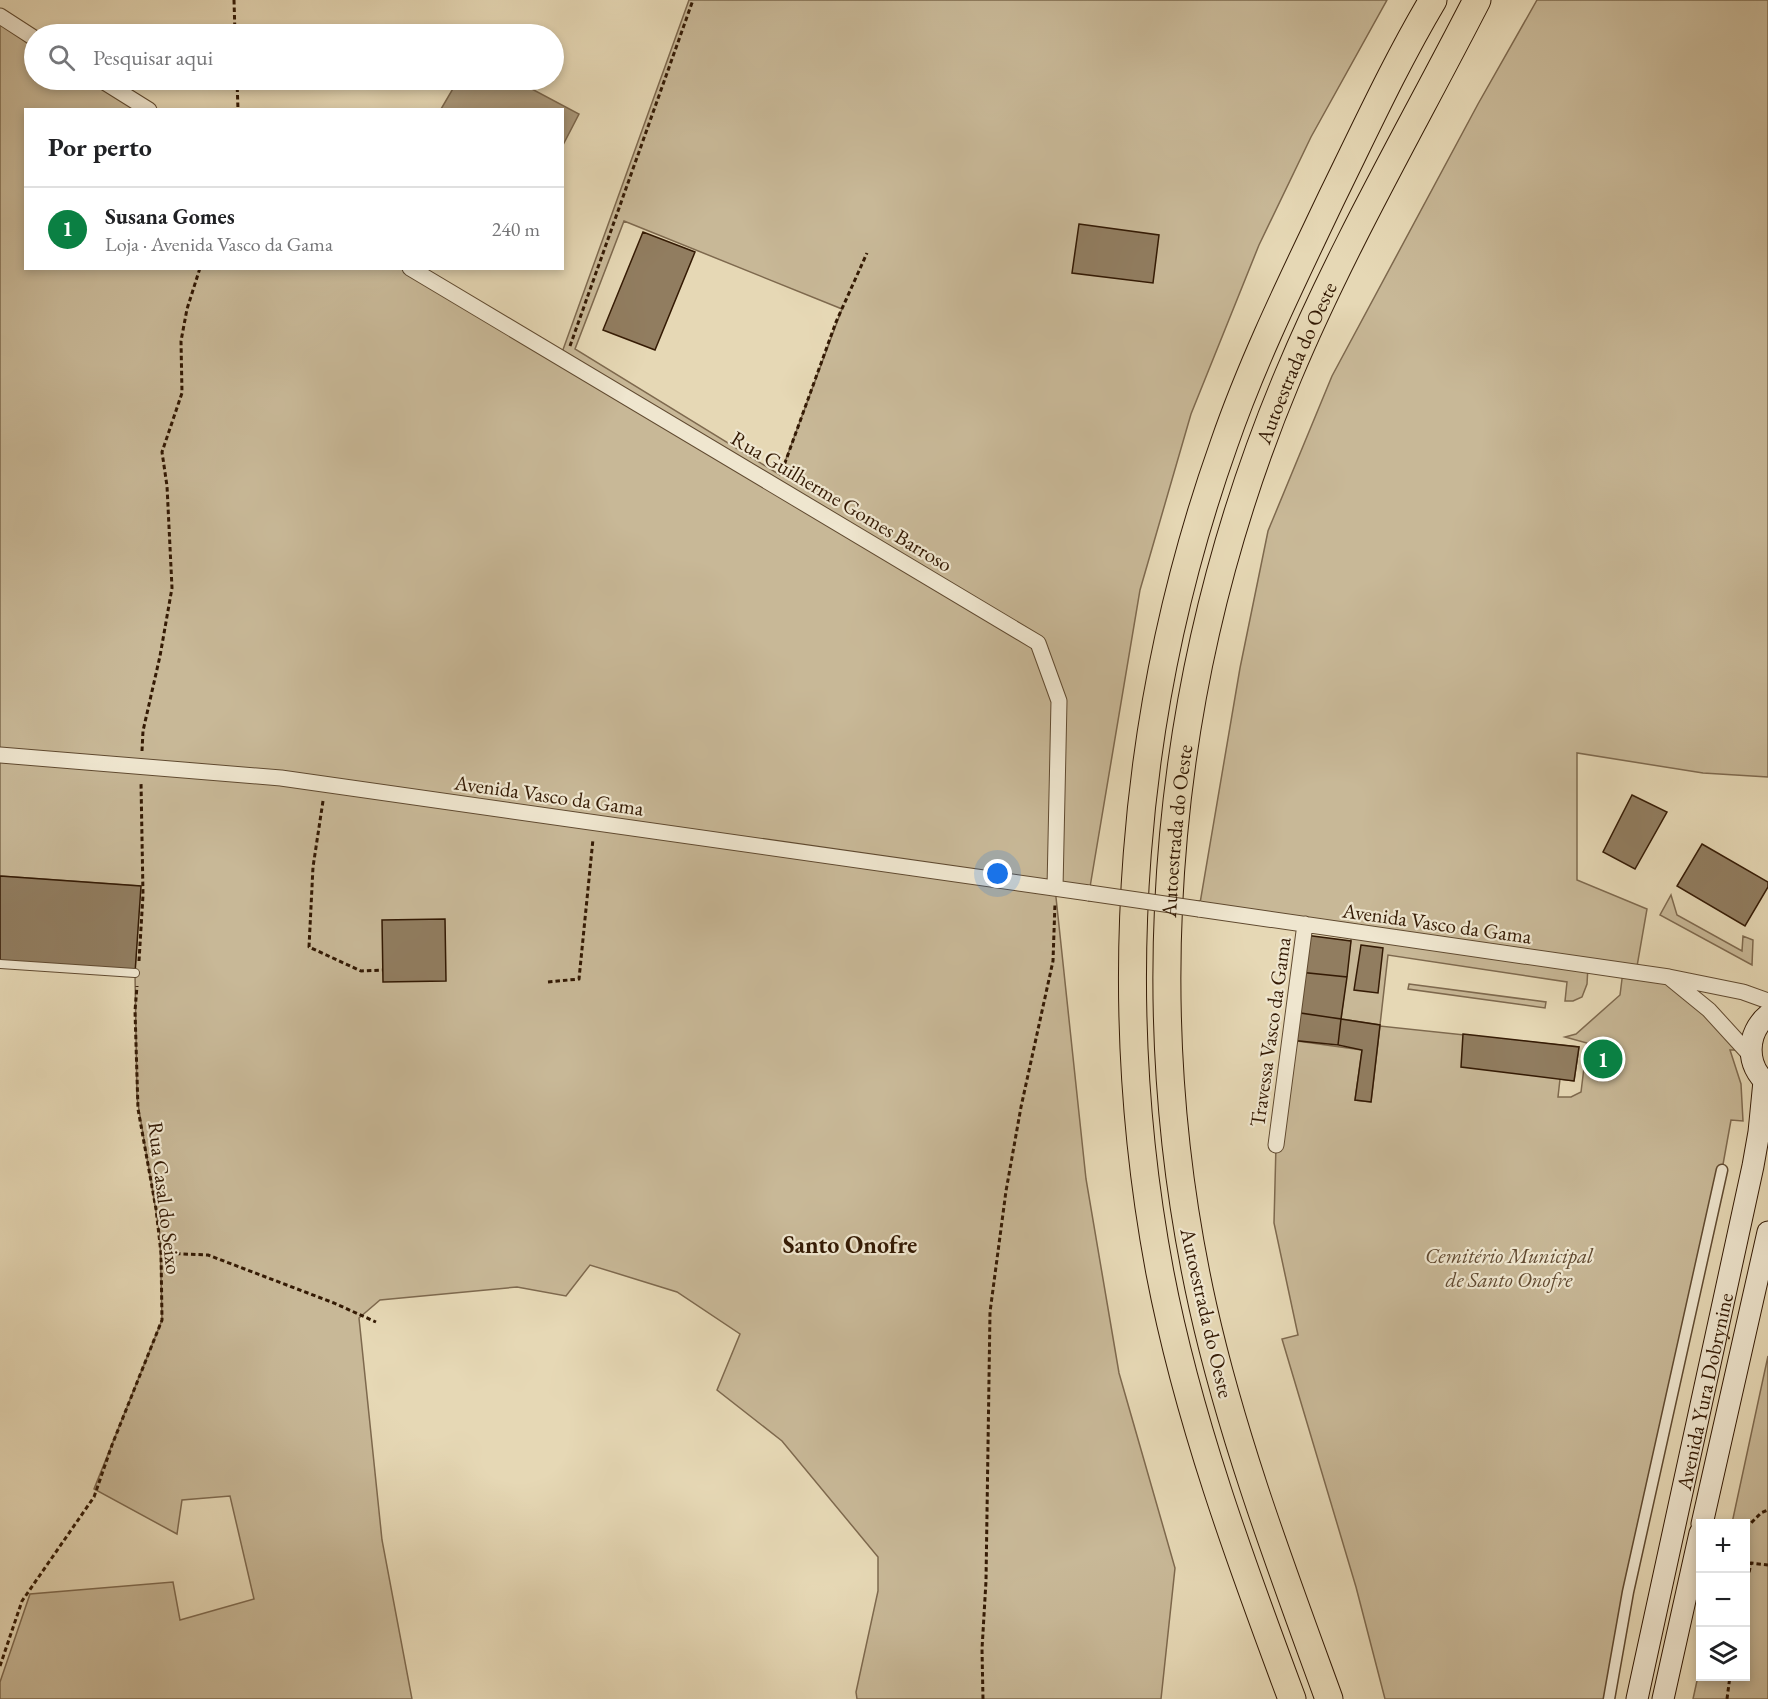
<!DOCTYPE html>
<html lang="pt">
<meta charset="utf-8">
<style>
:root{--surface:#fff;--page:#f6f6f6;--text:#202124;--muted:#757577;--line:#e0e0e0;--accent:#0b8043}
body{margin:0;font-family:"EB Garamond",serif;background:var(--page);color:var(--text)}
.controls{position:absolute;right:18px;bottom:18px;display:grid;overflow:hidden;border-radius:0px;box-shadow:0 3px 9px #0003}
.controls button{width:54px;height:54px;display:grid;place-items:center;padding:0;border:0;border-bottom:2px solid var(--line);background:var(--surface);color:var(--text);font:30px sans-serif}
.you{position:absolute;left:998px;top:874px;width:21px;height:21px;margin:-15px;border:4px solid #fff;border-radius:50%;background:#1a73e8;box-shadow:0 0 0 9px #1a73e833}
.badge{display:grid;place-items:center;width:39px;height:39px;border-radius:50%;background:var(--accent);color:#fff;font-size:20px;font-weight:700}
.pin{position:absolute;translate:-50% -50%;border:3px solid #fff;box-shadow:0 2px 6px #0006}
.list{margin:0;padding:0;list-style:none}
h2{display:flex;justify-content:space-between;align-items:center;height:78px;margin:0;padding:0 24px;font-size:26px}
h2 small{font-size:20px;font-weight:400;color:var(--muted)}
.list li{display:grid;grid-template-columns:39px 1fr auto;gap:18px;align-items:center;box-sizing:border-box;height:84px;padding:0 24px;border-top:2px solid var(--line)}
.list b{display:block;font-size:22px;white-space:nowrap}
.list p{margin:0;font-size:20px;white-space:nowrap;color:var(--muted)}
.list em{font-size:20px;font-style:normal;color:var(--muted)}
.icon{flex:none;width:33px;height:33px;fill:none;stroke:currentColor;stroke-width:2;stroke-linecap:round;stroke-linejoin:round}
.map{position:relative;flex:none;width:1768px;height:1699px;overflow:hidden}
.search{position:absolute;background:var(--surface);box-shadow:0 3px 9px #0003;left:24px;top:24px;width:540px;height:66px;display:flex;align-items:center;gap:15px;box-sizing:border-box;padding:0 21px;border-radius:33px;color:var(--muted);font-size:22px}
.panel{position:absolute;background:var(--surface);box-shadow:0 3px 9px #0003;left:24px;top:108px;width:540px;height:162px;border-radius:0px}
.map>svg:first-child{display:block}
</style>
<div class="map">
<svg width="1768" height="1699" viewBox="0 0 1768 1699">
<rect width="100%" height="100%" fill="#e6d8b5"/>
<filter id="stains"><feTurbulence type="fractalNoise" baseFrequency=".00333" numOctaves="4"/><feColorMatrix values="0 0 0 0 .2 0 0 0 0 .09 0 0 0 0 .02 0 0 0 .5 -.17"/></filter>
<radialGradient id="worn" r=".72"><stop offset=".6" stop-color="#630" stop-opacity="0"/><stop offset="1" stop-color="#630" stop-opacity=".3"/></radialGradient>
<path fill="#c8b897" stroke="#7e694e" stroke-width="1.5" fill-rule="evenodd" d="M 689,0 L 1387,0 L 1311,137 L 1259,245 L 1191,414 L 1140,590 L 1089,893 L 1055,888 L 1086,1179 L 1119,1373 L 1175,1568 L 1161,1699 L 857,1699 L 856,1692 L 878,1591 L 878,1557 L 782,1441 L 717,1390 L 740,1334 L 677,1292 L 590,1265 L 566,1296 L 517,1287 L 380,1300 L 359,1318 L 382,1540 L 412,1699 L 0,1699 L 0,1682 L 30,1594 L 173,1582 L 180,1620 L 254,1599 L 230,1496 L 182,1500 L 177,1534 L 94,1489 L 162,1320 L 160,1235 L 137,1098 L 135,973 L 139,886 L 0,876 L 0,16 L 34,38 L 34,80 L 101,80 L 149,109 L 26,110 L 26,268 L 410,269 L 560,358 ZM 624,221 L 842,309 L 780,475 L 575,349 Z
M 1537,0 L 1768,0 L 1768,777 L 1703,773 L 1577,753 L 1577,880 L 1647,909 L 1636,972 L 1669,977 L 1745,1050 L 1730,1050 L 1741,1084 L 1743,1121 L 1731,1120 L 1722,1170 L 1609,1699 L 1385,1699 L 1356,1587 L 1282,1339 L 1298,1335 L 1274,1223 L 1276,1145 L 1290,1040 L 1362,1050 L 1355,1100 L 1371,1102 L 1380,1026 L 1579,1047 L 1574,1081 L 1560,1079 L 1558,1097 L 1571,1097 L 1581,1092 L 1587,1043 L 1565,1037 L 1576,1034 L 1620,995 L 1623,971 L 1588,966 L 1587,984 L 1582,997 L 1573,1001 L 1565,1001 L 1567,982 L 1388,955 L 1380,1025 L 1341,1019 L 1352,931 L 1199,909 L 1240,668 L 1268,531 L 1332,376 L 1478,104 Z
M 1671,895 L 1677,915 L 1742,951 L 1743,936 L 1753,940 L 1752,965 L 1660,915 Z
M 1409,984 L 1546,1002 L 1545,1008 L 1408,989 Z
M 1768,1356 L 1768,1699 L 1693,1699 L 1700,1667 L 1700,1676 L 1746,1676 L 1746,1524 L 1732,1523 Z"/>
<path fill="#a99779" stroke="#7a654a" stroke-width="1.5" d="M 458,80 L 515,80 L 579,114 L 563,145 L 562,110 L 441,109 Z"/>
<path fill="#917d60" stroke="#341a04" stroke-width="1.5" d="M 1079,224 L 1159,235 L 1153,283 L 1072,273 Z
M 643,232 L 695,252 L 655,350 L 603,330 Z
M 1632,795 L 1667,812 L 1635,869 L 1603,852 Z
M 1702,844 L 1768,882 L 1768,887 L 1745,926 L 1677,886 Z
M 0,876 L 141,886 L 135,973 L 0,964 Z
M 445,919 L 446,981 L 383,982 L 382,920 Z
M 1305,935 L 1351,941 L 1347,977 L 1299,972 Z
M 1361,945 L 1383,948 L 1378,993 L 1354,990 Z
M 1299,972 L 1347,977 L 1341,1019 L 1294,1012 Z
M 1294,1012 L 1341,1019 L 1338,1045 L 1290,1040 Z
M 1341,1019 L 1380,1025 L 1371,1102 L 1355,1100 L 1362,1050 L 1338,1045 Z
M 1463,1034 L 1579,1047 L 1574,1081 L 1461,1067 Z
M1595 1059a8 8 0 1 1 16 0a8 8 0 1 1-16 0Z"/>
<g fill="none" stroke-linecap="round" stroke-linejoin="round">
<defs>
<path id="service" d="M 0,964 L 135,973"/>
<path id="pedestrian" d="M 1609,1699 L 1628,1592 L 1722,1170"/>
<path id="minor" d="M 0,16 L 34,38
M 101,80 L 149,110
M 410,268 L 1038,643 L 1059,701 L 1055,888
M 0,755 L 281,778 L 1089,893
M 1199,909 L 1669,977 L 1743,992 L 1768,1001
M 1671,979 L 1709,1010 L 1751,1056
M 1276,1145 L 1305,924"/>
<g id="secondary">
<path d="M 1768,1015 C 1746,1033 1745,1066 1768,1084"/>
<path d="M 1702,1524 L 1768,1232"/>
<path id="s1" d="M 1637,1699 L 1753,1166 L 1759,1132 L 1764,1081"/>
<path d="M 1663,1699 L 1700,1533"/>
</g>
<g id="motorway">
<path d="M 1292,1699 C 1240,1560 1188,1419 1160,1273 C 1108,997 1130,708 1224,444 C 1253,360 1293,279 1331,199 C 1364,132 1395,64 1433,0"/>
<path id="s2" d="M 1329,1699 C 1282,1570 1233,1441 1203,1307 C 1134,997 1165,669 1288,376 C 1342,247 1413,125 1477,0"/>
</g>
</defs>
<use href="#service" stroke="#604a30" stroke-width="10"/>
<use href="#pedestrian" stroke="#604a30" stroke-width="13"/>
<use href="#minor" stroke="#604a30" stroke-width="17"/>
<use href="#secondary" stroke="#341a04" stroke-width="23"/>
<use href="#motorway" stroke="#341a04" stroke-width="29"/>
<path stroke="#341a04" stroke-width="3" stroke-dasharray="4.5 3" stroke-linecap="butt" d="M 234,0 L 235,34
M 237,80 L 238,110
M 570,346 L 693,0
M 782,471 L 836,322 L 867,253
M 142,751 L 143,731 L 160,656 L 172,588 L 167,486 L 162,452 L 182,393 L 181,341 L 187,309 L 200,268
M 323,801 L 313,867 L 309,947 L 361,971 L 383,970
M 139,961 L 143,895 L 141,782
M 548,982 L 579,979 L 593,839
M 161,1253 L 208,1255 L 334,1303 L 376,1322
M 1746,1528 L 1761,1513 L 1768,1510
M 1746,1587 L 1751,1563 L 1768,1565
M 0,1666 L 22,1601 L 94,1497 L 112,1445 L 162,1320 L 161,1253 L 156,1209 L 138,1109 L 135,1011 L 137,986
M 983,1699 L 982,1649 L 986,1581 L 990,1312 L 1006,1191 L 1021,1107 L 1053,961 L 1055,903
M 1727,1699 L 1730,1676"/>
<use href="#service" stroke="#efe6cf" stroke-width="8"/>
<use href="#pedestrian" stroke="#efe6cf" stroke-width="10"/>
<use href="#minor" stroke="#efe6cf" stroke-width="15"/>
<use href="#secondary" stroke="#efe6cf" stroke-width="21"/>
<use href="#motorway" stroke="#e6d8b5" stroke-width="27"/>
<defs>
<path id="minor-bridge" d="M 1089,893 L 1199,909"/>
</defs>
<use href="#minor-bridge" stroke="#604a30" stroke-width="17" stroke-linecap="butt"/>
<use href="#minor-bridge" stroke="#efe6cf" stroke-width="15"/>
</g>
<g text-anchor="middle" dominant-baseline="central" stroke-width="4.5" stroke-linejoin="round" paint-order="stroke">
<g font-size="21" fill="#341a04" stroke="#efe6cf">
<text stroke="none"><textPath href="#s2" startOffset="1377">Autoestrada do Oeste</textPath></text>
<text transform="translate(842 501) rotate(31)">Rua Guilherme Gomes Barroso</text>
<text transform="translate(549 795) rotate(8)">Avenida Vasco da Gama</text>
<text stroke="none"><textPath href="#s2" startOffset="891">Autoestrada do Oeste</textPath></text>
<text transform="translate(1437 923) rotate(8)">Avenida Vasco da Gama</text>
<text transform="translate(1270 1032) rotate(-82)">Travessa Vasco da Gama</text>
<text transform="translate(165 1198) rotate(83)">Rua Casal do Seixo</text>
<text transform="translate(1207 1313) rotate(77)">Autoestrada do Oeste</text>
<text stroke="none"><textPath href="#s1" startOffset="315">Avenida Yura Dobrynine</textPath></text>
</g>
<g font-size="21" font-style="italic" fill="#604930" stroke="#efe6cf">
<text x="1509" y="1255">Cemitério Municipal<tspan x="1509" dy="24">de Santo Onofre</tspan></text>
</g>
<g font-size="24" font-weight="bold" fill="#341a04" stroke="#efe6cf">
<text x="850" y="1244">Santo Onofre</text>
</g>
</g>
<rect width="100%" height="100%" filter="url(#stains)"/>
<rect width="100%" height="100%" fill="url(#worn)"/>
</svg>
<div class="controls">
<button>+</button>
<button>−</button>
<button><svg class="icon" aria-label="layers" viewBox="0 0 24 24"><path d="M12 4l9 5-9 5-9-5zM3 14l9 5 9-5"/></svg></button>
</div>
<div class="you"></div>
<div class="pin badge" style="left:1603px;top:1059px">1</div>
<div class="search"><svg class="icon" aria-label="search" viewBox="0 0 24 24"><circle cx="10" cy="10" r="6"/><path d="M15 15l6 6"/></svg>Pesquisar aqui</div>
<section class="panel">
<h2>Por perto<small></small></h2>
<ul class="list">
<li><span class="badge">1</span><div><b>Susana Gomes</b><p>Loja · Avenida Vasco da Gama</p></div><em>240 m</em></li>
</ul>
</section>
</div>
